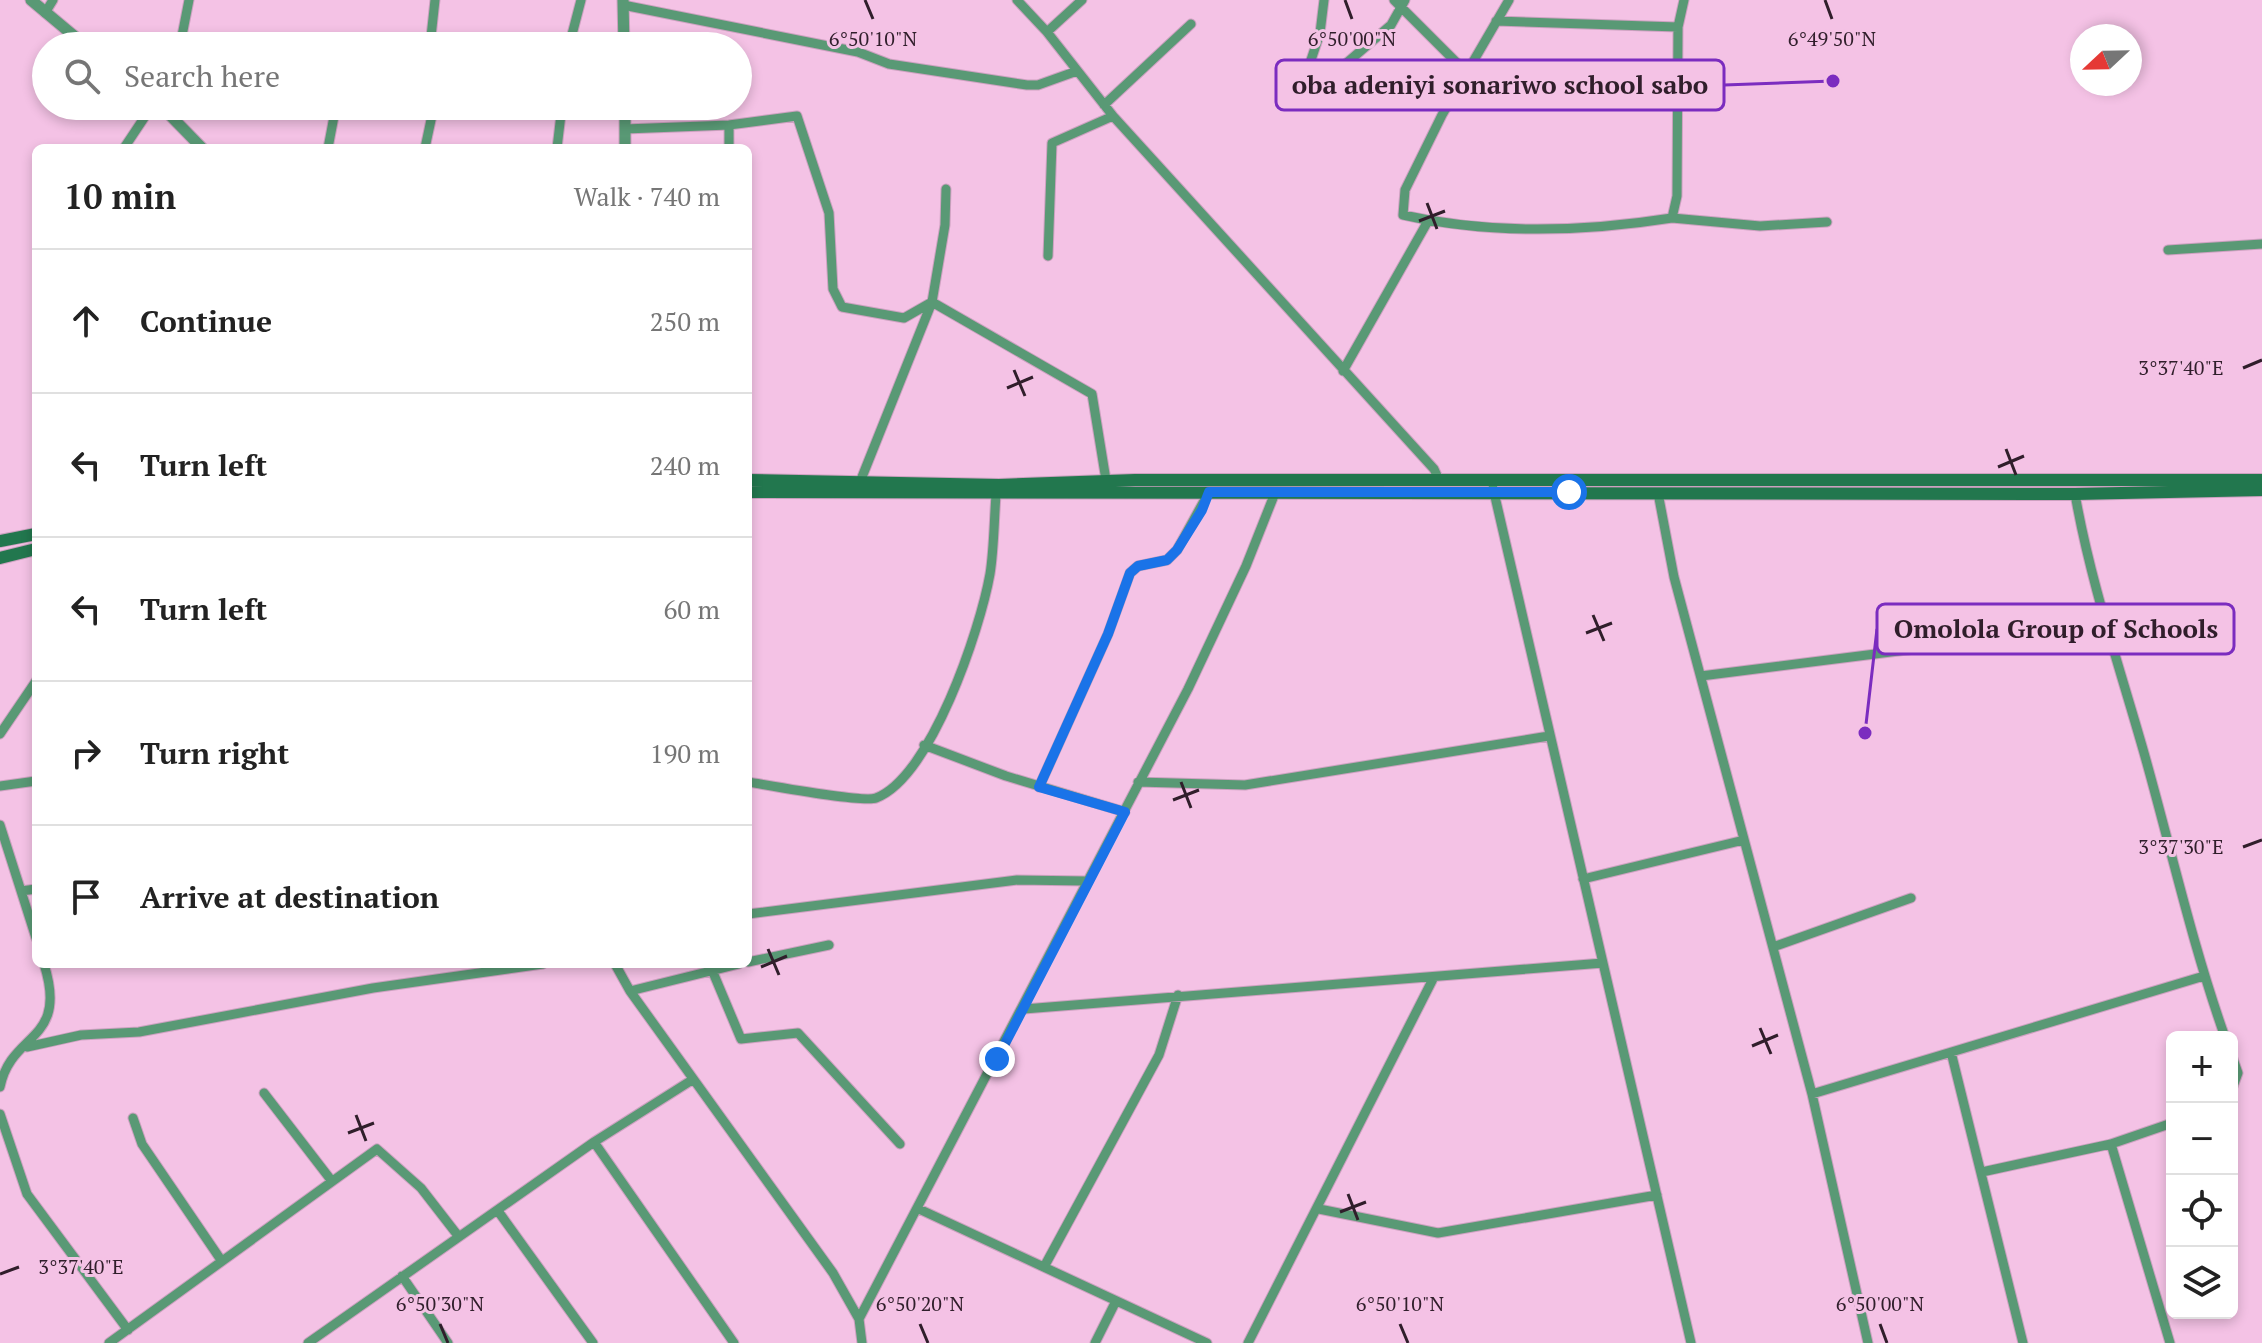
<!DOCTYPE html>
<meta charset="utf-8">
<style>
:root{--surface:#fff;--page:#f6f6f6;--text:#222;--muted:#767676;--line:#e0e0e0}
body{margin:0;font-family:"PT Serif",serif;background:var(--page);color:var(--text)}
.controls{position:absolute;right:24px;bottom:24px;display:grid;overflow:hidden;border-radius:12px;box-shadow:0 4px 12px #0003}
.controls button{width:72px;height:72px;display:grid;place-items:center;padding:0;border:0;border-bottom:2px solid var(--line);background:var(--surface);color:var(--text);font:40px sans-serif}
.compass{position:absolute;left:2070px;top:24px;width:72px;height:72px;border-radius:50%;background:var(--surface);box-shadow:0 4px 12px #0003;rotate:248deg}
.stop{position:absolute;width:24px;height:24px;margin:-18px;border:6px solid #1a73e8;border-radius:50%;background:#fff}
.stop.end{background:#1a73e8;border-color:#fff;box-shadow:0 2px 8px #0008}
.list{margin:0;padding:0;list-style:none}
h2{display:flex;justify-content:space-between;align-items:center;height:104px;margin:0;padding:0 32px;font-size:34px}
h2 small{font-size:26px;font-weight:400;color:var(--muted)}
.list li{display:grid;grid-template-columns:52px 1fr auto;gap:24px;align-items:center;box-sizing:border-box;height:144px;padding:0 32px;border-top:2px solid var(--line)}
.list b{display:block;font-size:30px;white-space:nowrap}
.list em{font-size:26px;font-style:normal;color:var(--muted)}
.icon{flex:none;width:44px;height:44px;fill:none;stroke:currentColor;stroke-width:2;stroke-linecap:round;stroke-linejoin:round}
.map{position:relative;flex:none;width:2262px;height:1343px;overflow:hidden}
.search{position:absolute;background:var(--surface);box-shadow:0 4px 12px #0003;left:32px;top:32px;width:720px;height:88px;display:flex;align-items:center;gap:20px;box-sizing:border-box;padding:0 28px;border-radius:44px;color:var(--muted);font-size:30px}
.panel{position:absolute;background:var(--surface);box-shadow:0 4px 12px #0003;left:32px;top:144px;width:720px;height:824px;border-radius:12px}
.map>svg:first-child{display:block}
</style>
<div class="map">
<svg width="2262" height="1343" viewBox="0 0 2262 1343">
<rect width="100%" height="100%" fill="#f4c2e5"/>
<g fill="none" stroke-linecap="round" stroke-linejoin="round">
<defs>
<path id="minor" d="M 1017,0 L 1047,32 L 1113,116 L 1434,469 L 1439,480
M 1324,0 L 1320,33 L 1301,90 L 1308,96 L 1391,25 L 1405,0
M 1394,0 L 1468,74
M 1509,0 L 1442,115 L 1405,190 L 1403,215 C 1492,235 1583,232 1672,218 L 1677,196 L 1678,27 L 1684,0
M 623,5 L 858,52 L 889,64 L 1027,85 L 1038,85 L 1077,71
M 45,13 L 53,0
M 1496,21 L 1678,27
M 1047,32 L 1082,0
M 180,46 L 189,0
M 354,46 L 378,46
M 430,46 L 435,0
M 569,46 L 581,0
M 1104,105 L 1191,24
M 625,129 L 729,125 L 797,116 L 829,213 L 833,289 L 842,307 L 904,318 L 932,302
M 124,148 L 152,106
M 328,148 L 336,106
M 425,148 L 434,106
M 557,148 L 562,106
M 729,148 L 729,125
M 1672,218 L 1760,226 L 1827,222
M 2168,250 L 2262,244
M 1048,256 L 1052,143 L 1113,116
M 932,302 L 1092,394 L 1106,480
M 1343,371 L 1428,221
M 860,482 L 932,302 L 945,225 L 946,189
M 1493,488 L 1691,1343
M 1658,493 L 1674,577 L 1812,1094 L 1868,1343
M 2075,494 C 2091,585 2121,671 2146,760 C 2172,853 2193,947 2225,1037
M 1701,676 L 1978,641 L 2108,630
M 0,734 L 36,681
M 924,745 L 1006,776 L 1125,812
M 748,782 C 767,785 863,803 876,798 C 931,777 980,630 990,574 C 994,549 994,521 996,495
M 1138,782 L 1245,785 L 1549,736
M 0,786 L 36,781
M 1039,787 L 1108,634 L 1130,573 L 1138,566 L 1167,560 L 1177,550 L 1209,492
M 0,825 L 36,938
M 1583,879 L 1744,840
M 21,891 L 36,889
M 748,914 L 1017,880 L 1086,881
M 1773,947 L 1911,898
M 748,962 L 829,945
M 615,964 L 630,991 L 833,1273 L 859,1319 L 862,1343
M 712,970 L 741,1039 L 798,1033 L 900,1144
M 630,991 L 739,964
M 1024,1009 L 1603,963
M 27,1047 L 81,1035 L 139,1032 L 373,988 L 543,964
M 1951,1052 L 2023,1343
M 2232,1056 L 2238,1073 L 2232,1089
M 0,1087 C 11,1031 69,1043 44,964
M 264,1093 L 331,1180
M 1812,1094 L 2204,976
M 0,1114 L 27,1194 L 128,1330
M 133,1118 L 142,1144 L 221,1260
M 594,1142 L 734,1343
M 2111,1144 L 2170,1343
M 1982,1172 L 2111,1144 L 2172,1123
M 919,1209 L 1207,1343
M 1319,1209 L 1438,1233 L 1657,1195
M 498,1211 L 593,1343
M 1044,1267 L 1159,1055 L 1178,995
M 402,1276 L 448,1343
M 859,1319 L 1188,689 L 1246,566 L 1275,493
M 109,1343 L 377,1149 L 421,1188 L 459,1237
M 308,1343 L 594,1142 L 692,1080
M 1095,1343 L 1116,1301
M 1248,1343 L 1434,977"/>
<path id="tertiary" d="M 31,0 L 86,46
M 623,0 L 624,46
M 161,106 L 202,148
M 625,106 L 625,148"/>
<path id="secondary" d="M 748,480 L 999,485 L 1135,480 L 2262,480
M 748,492 L 2075,494 L 2262,490
M 0,541 L 36,534
M 0,558 L 36,549"/>
</defs>
<use href="#minor" stroke="#cda1c0" stroke-width="11"/>
<use href="#tertiary" stroke="#cda1c0" stroke-width="13"/>
<use href="#secondary" stroke="#cda1c0" stroke-width="14"/>
<use href="#minor" stroke="#599975" stroke-width="9"/>
<use href="#tertiary" stroke="#599975" stroke-width="11"/>
<use href="#secondary" stroke="#22774e" stroke-width="12"/>
</g>
<g fill="none" stroke-linecap="round" stroke-linejoin="round">
<path stroke="#1a73e8" stroke-width="10" d="M 997,1059 L 1125,812 L 1039,787 L 1108,634 L 1130,573 L 1138,566 L 1167,560 L 1177,550 L 1202,510 L 1209,492 L 1569,492"/>
</g>
<path fill="none" stroke="#301e2b" stroke-width="3" d="M 865,0 L 873,19M 1345,0 L 1352,19M 1825,0 L 1832,19M 1427,203 L 1437,229M 1419,221 L 1445,211M 2243,368 L 2262,360M 1014,370 L 1025,396M 1007,388 L 1033,377M 2006,449 L 2016,475M 1998,467 L 2024,456M 1593,615 L 1604,641M 1586,633 L 1612,623M 1181,782 L 1191,808M 1173,800 L 1199,790M 2243,847 L 2262,840M 768,949 L 779,975M 761,967 L 787,956M 1760,1028 L 1771,1054M 1752,1046 L 1778,1035M 356,1115 L 366,1141M 348,1133 L 374,1123M 1348,1194 L 1358,1220M 1340,1212 L 1366,1202M 0,1274 L 19,1267M 440,1324 L 448,1343M 920,1324 L 928,1343M 1400,1324 L 1408,1343M 1880,1324 L 1887,1343"/>
<g font-size="20" text-anchor="middle" fill="#301e2b" stroke="#f4c2e5" stroke-width="6" stroke-linejoin="round" paint-order="stroke">
<text x="1352" y="46">6°50'00"N</text>
<text x="1832" y="46">6°49'50"N</text>
<text x="873" y="46">6°50'10"N</text>
<text x="2181" y="375">3°37'40"E</text>
<text x="2181" y="854">3°37'30"E</text>
<text x="81" y="1274">3°37'40"E</text>
<text x="440" y="1311">6°50'30"N</text>
<text x="920" y="1311">6°50'20"N</text>
<text x="1400" y="1311">6°50'10"N</text>
<text x="1880" y="1311">6°50'00"N</text>
</g>
<path fill="none" stroke="#7b2cbf" stroke-width="3" d="M1833 81L1724 85M1865 733L1877 629"/>
<g fill="#7b2cbf" stroke="#f4c2e5" stroke-width="3">
<circle cx="1833" cy="81" r="8"/>
<circle cx="1865" cy="733" r="8"/>
</g>
<g fill="#f4c2e5" stroke="#7b2cbf" stroke-width="3">
<rect x="1276" y="60" width="448" height="50" rx="8"/>
<rect x="1877" y="604" width="357" height="50" rx="8"/>
</g>
<g font-size="26" text-anchor="middle" font-weight="bold" fill="#301e2b">
<text x="1500" y="94">oba adeniyi sonariwo school sabo</text>
<text x="2056" y="638">Omolola Group of Schools</text>
</g>
</svg>
<div class="controls">
<button>+</button>
<button>−</button>
<button><svg class="icon" aria-label="locate" viewBox="0 0 24 24"><circle cx="12" cy="12" r="6"/><path d="M12 2v4M12 18v4M2 12h4M18 12h4"/></svg></button>
<button><svg class="icon" aria-label="layers" viewBox="0 0 24 24"><path d="M12 4l9 5-9 5-9-5zM3 14l9 5 9-5"/></svg></button>
</div>
<svg class="compass" viewBox="-18 -18 36 36"><path d="M0-13l5 13h-10z" fill="#e53935"/><path d="M0 13l5-13h-10z" fill="#767676"/></svg>
<div class="stop" style="left:1569px;top:492px"></div>
<div class="stop end" style="left:997px;top:1059px"></div>
<div class="search"><svg class="icon" aria-label="search" viewBox="0 0 24 24"><circle cx="10" cy="10" r="6"/><path d="M15 15l6 6"/></svg>Search here</div>
<section class="panel">
<h2>10 min<small>Walk · 740 m</small></h2>
<ul class="list">
<li><svg class="icon" aria-label="ahead" viewBox="0 0 24 24"><path d="M12 20V5M6 11l6-6 6 6"/></svg><div><b>Continue</b></div><em>250 m</em></li>
<li><svg class="icon" aria-label="left" viewBox="0 0 24 24"><path d="M17 20v-9H6M10 6l-5 5 5 5"/></svg><div><b>Turn left</b></div><em>240 m</em></li>
<li><svg class="icon" aria-label="left" viewBox="0 0 24 24"><path d="M17 20v-9H6M10 6l-5 5 5 5"/></svg><div><b>Turn left</b></div><em>60 m</em></li>
<li><svg class="icon" aria-label="right" viewBox="0 0 24 24"><path d="M7 20v-9h11M14 6l5 5-5 5"/></svg><div><b>Turn right</b></div><em>190 m</em></li>
<li><svg class="icon" aria-label="arrive" viewBox="0 0 24 24"><path d="M6 21V4h12l-3 4 3 4H6"/></svg><div><b>Arrive at destination</b></div></li>
</ul>
</section>
</div>
